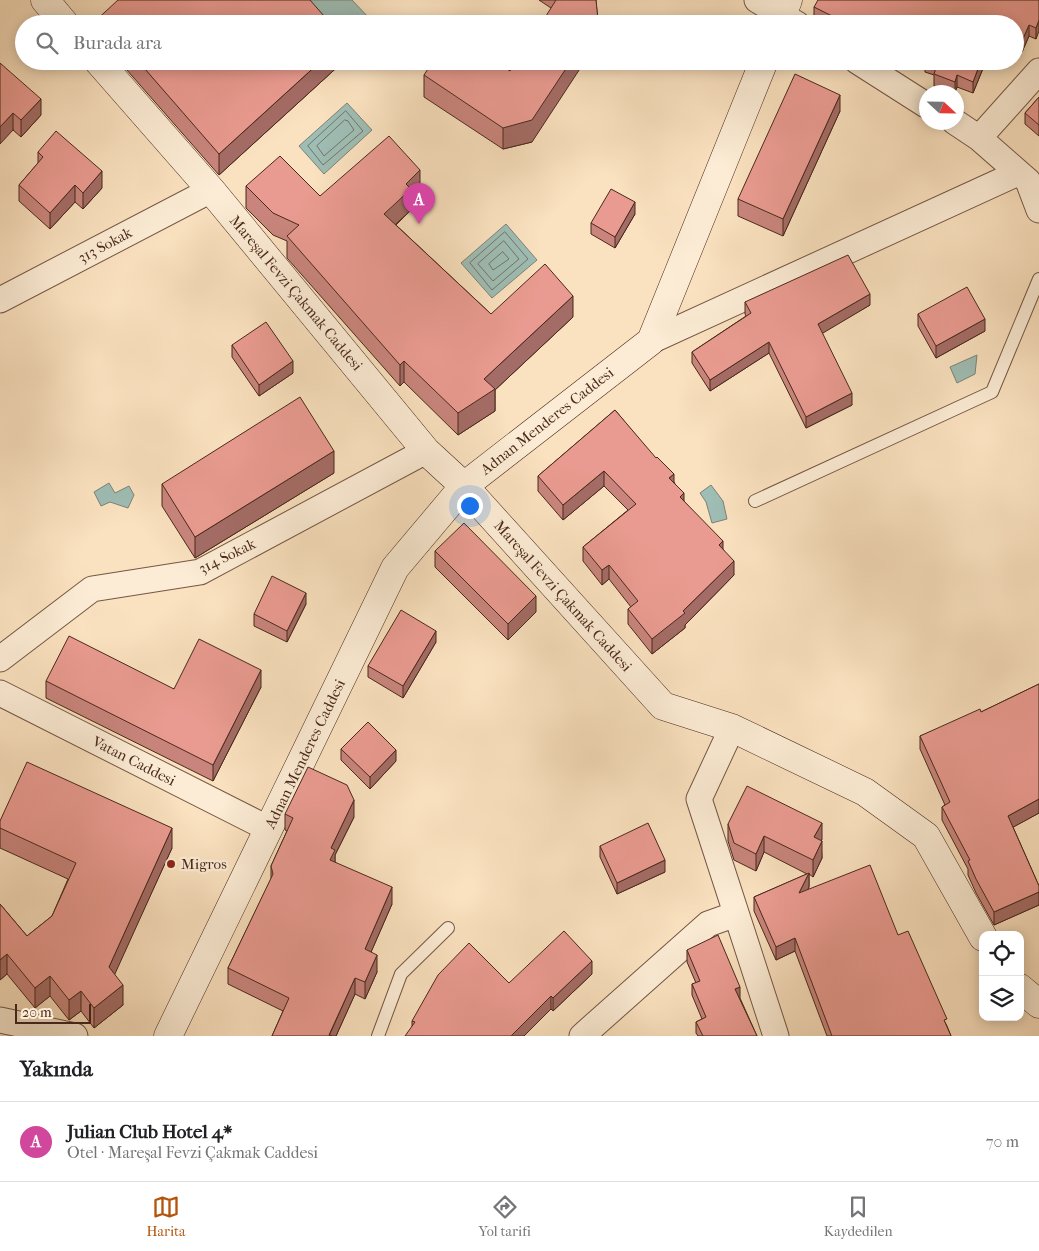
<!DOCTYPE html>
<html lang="tr">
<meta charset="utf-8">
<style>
:root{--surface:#fff;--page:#f6f6f6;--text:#202124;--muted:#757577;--line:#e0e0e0;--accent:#b45309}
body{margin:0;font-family:"IM FELL French Canon",serif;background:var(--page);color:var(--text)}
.controls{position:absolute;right:15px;bottom:15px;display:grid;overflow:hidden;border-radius:10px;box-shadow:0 2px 12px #0003}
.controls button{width:45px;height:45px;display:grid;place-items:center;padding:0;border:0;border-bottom:1px solid var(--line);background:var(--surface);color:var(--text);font:25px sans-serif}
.compass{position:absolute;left:919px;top:85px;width:45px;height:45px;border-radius:50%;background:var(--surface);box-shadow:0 2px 12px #0003;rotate:112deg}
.scale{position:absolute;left:15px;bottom:12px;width:76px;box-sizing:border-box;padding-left:5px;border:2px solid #49291b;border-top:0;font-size:14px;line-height:18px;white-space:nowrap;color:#49291b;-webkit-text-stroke:4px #fcecd5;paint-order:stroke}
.you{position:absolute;left:469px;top:505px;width:18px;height:18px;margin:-12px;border:4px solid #fff;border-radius:50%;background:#1a73e8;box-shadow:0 0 0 8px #1a73e833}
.badge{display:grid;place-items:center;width:32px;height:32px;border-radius:50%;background:var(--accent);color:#fff;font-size:16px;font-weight:700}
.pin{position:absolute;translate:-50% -41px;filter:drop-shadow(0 1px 2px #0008)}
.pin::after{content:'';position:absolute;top:26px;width:18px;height:15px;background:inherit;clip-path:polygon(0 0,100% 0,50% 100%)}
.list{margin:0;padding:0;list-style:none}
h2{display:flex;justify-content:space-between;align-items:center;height:65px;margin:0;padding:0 20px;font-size:21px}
h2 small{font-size:16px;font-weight:400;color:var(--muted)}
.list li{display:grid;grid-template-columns:32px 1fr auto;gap:15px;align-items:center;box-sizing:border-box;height:80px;padding:0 20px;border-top:1px solid var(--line)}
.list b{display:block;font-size:19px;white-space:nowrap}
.list p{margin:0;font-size:16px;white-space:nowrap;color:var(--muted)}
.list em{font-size:16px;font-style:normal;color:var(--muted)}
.icon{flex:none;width:28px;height:28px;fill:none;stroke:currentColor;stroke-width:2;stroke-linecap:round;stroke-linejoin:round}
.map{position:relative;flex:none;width:1039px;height:1036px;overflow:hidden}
.search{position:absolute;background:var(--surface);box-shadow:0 2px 12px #0003;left:15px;right:15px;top:15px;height:55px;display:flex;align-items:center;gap:12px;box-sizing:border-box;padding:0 18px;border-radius:28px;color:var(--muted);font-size:19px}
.sheet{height:145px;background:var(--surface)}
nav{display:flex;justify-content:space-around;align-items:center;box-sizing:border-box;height:70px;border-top:1px solid var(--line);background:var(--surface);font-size:14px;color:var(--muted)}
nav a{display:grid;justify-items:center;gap:2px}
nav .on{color:var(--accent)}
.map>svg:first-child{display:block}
</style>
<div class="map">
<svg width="1039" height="1036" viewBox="0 0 1039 1036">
<rect width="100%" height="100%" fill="#fae1bf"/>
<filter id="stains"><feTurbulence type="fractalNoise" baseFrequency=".004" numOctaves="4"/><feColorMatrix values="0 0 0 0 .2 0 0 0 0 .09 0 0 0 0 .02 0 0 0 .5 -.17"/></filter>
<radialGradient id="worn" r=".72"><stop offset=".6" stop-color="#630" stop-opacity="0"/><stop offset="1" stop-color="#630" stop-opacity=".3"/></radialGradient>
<path fill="#9ebdb4" stroke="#7c8277" d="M 292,0 L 352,0 L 370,19 L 365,24 L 314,24 Z
M 347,103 L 372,130 L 324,174 L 299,146 Z
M 506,224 L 537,260 L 492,298 L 461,263 Z
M 977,355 L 975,374 L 957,383 L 950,367 Z
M 109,483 L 115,493 L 129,486 L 134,495 L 128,508 L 110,502 L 101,506 L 94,492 Z
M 711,485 L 723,501 L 727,519 L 712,523 L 706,502 L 700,493 Z"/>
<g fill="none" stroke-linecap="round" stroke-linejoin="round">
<path stroke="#747368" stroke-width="1" d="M 346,111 L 363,131 L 323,165 L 308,146 Z
M 345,120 L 348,121 L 354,130 L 324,156 L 317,146 Z
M 505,232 L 528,259 L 492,290 L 470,263 Z
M 504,241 L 519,259 L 493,281 L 478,264 Z
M 503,252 L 509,259 L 493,270 L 489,264 Z"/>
<defs>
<path id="lane" d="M 755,501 L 992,392 L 1039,279
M 378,1036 L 401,974 L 448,928"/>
<path id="street" d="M 757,0 L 797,24
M 857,61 L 926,105
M 955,122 L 979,138 L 1028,181 L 1039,210
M 979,138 L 1039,71
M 0,300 L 211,190
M 651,341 L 1018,173
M 0,659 L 92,589 L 200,572 L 426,451
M 0,693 L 269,829
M 732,728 L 699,799 L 776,1036
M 0,1020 L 75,1036
M 582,1036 L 708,924 L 736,914"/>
<path id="secondary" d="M 45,0 L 65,24
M 779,24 L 788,0
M 98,61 L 211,190 L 426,451 L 464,486 L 663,706 L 732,728 L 865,792 L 926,836 L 983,937
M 1020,988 L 1039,1004
M 168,1036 L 395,568 L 464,486 L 651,341 L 764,61"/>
</defs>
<use href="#lane" stroke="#755744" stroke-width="14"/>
<use href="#street" stroke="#755744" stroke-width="27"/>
<use href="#secondary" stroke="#49291b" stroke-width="29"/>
<use href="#lane" stroke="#fcecd5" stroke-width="12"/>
<use href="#street" stroke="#fcecd5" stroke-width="25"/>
<use href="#secondary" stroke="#fcecd5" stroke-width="28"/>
</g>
<path fill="#c9857d" stroke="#49291b" d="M 539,0 L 596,0 L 598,24 L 551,8 Z
M 1039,0 L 1036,39 L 1029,36 L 1022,52 L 1015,49 L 1015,24 L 826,24 L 814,18 L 814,7 Z
M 119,61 L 344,61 L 219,175 Z
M 916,61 L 986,61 L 973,93 L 957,87 L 955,92 L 952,92 L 934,86 L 934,75 L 925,72 L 925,65 Z
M 0,63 L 41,115 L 21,137 L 13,130 Z
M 510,71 L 532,142 L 503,149 L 424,97 L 424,75 Z
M 1039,97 L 1039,136 L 1025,124 L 1025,113 Z
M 840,111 L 783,236 L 738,216 L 738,199 Z
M 38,152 L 102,188 L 83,209 L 75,202 L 50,229 L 19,201 L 19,185 L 38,163 Z
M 246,186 L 320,196 L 420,192 L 411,200 L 411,210 L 396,225 L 491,314 L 573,317 L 495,390 L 495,411 L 458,435 L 404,382 L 400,386 L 287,258 L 287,241 L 273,235 L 246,208 Z
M 635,214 L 615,248 L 591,234 L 591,223 Z
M 745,302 L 870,305 L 822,333 L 852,405 L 806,428 L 769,353 L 710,391 L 692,363 L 692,352 L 746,316 L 745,314 Z
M 918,314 L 985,331 L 936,358 L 918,326 Z
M 232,345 L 293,373 L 259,396 L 232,357 Z
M 615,410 L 674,482 L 684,501 L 723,549 L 734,575 L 685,625 L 685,628 L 652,654 L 628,624 L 628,609 L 631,607 L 609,579 L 602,585 L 583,561 L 583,547 L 628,510 L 604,486 L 563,520 L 538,491 L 538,476 Z
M 334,473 L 195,558 L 162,506 L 162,484 Z
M 435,551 L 536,612 L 508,640 L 435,567 Z
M 306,604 L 287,642 L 254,626 L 254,614 Z
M 436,642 L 403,698 L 368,677 L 368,666 Z
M 46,681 L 174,689 L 261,687 L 213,781 L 46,698 Z
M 1039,684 L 1039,813 L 1013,827 L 1039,886 L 1039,905 L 994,925 L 976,893 L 968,875 L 968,869 L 942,820 L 942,807 L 945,805 L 920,749 L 920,736 L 981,712 Z
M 341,749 L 396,761 L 370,789 L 341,760 Z
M 285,814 L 354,817 L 335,855 L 335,862 L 392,904 L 371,952 L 377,972 L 365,999 L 355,994 L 336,1036 L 272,1036 L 283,1011 L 228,984 L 228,968 L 271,879 L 271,866 L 287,831 L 285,830 Z
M 0,821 L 172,848 L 114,974 L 123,1005 L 94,1028 L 81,1011 L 69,1020 L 50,996 L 35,1008 L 7,974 L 0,980 L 0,904 L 27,936 L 52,916 L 68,879 L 0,848 Z
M 728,824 L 822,839 L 821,841 L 822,858 L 813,877 L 809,874 L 809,887 L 807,890 L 898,935 L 947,1026 L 951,1036 L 827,1036 L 795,951 L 776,960 L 754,911 L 754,897 L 807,874 L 764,852 L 756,871 L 734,860 L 728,841 Z
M 600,846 L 665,872 L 617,894 L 600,857 Z
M 687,950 L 740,998 L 757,1036 L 698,1036 L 696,1033 L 696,1022 L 702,1019 L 692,995 L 692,984 L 696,983 L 687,962 Z
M 592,974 L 553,1011 L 551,1009 L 412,1027 L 412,1021 L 509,983 Z"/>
<path fill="#a46c66" stroke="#49291b" d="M 1039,20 L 1039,31 L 1036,39 L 1036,28 Z
M 1029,25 L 1029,36 L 1022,52 L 1022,41 Z
M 321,61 L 344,61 L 219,175 L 219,154 Z
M 571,61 L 585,61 L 532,142 L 503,149 L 503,128 Z
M 981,61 L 986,61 L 973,93 L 973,82 Z
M 957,75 L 957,87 L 955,92 L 955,82 Z
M 840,95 L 840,111 L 783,236 L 783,219 Z
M 41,99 L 41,115 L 21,137 L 21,120 Z
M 13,113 L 13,130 L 0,144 L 0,127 Z
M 420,170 L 420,192 L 411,200 L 411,210 L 384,235 L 384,214 L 406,184 Z
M 102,171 L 102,188 L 83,209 L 83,193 Z
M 75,185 L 75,202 L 50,229 L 50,213 Z
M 635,202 L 635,214 L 615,248 L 615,237 Z
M 870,294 L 870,305 L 818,336 L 818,324 Z
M 573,296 L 573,317 L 495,390 L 495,411 L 458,435 L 458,413 L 484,379 Z
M 985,319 L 985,331 L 936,358 L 936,346 Z
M 769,342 L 769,353 L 710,391 L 710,380 Z
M 293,361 L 293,373 L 259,396 L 259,385 Z
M 404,361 L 404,382 L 400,386 L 400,365 Z
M 852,393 L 852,405 L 806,428 L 806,417 Z
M 334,451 L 334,473 L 195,558 L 195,537 Z
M 604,471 L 604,486 L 563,520 L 563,505 Z
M 674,474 L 674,488 L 669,478 Z
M 684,493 L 684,508 L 680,497 Z
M 723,541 L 723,555 L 719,545 Z
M 734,561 L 734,575 L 685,625 L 685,628 L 652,654 L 652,639 L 683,611 Z
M 609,565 L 609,579 L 602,585 L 602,570 Z
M 306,593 L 306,604 L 287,642 L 287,631 Z
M 536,596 L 536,612 L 508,640 L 508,624 Z
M 436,631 L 436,642 L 403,698 L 403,686 Z
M 261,670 L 261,687 L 213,781 L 213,765 Z
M 396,750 L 396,761 L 370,789 L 370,777 Z
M 1039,799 L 1039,813 L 1008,830 L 1008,816 Z
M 354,800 L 354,817 L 335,855 L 335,866 L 330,860 L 331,848 Z
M 822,823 L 822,839 L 814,854 L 814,837 Z
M 172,828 L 172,848 L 109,987 L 109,967 Z
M 764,836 L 764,852 L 756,871 L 756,854 Z
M 822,841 L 822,858 L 813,877 L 813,860 Z
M 665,860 L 665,872 L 617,894 L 617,883 Z
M 809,873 L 809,887 L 799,907 L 799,893 Z
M 392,887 L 392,904 L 365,966 L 365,949 Z
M 1039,892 L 1039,905 L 994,925 L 994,912 Z
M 795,938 L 795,951 L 776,960 L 776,947 Z
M 7,954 L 7,974 L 0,980 L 0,960 Z
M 377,955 L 377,972 L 365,999 L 365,982 Z
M 592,961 L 592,974 L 553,1011 L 553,998 Z
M 50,976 L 50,996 L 35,1008 L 35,988 Z
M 355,978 L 355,994 L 336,1036 L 329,1036 Z
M 123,985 L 123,1005 L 94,1028 L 94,1008 Z
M 740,987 L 740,998 L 735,1000 L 735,989 Z
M 81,991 L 81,1011 L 69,1020 L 69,1000 Z
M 551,996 L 551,1009 L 524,1036 L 511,1036 Z"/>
<path fill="#ea9b91" stroke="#49291b" d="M 118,0 L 310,0 L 331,24 L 92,24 Z
M 556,0 L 596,0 L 598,20 L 595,24 L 541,24 Z
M 818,0 L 1039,0 L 1039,20 L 1036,28 L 1029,25 L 1022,41 L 1015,38 L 1015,24 L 855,24 L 852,23 L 852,24 L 848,24 L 814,7 Z
M 138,61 L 321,61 L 219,154 Z
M 433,61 L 495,61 L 510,71 L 516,61 L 571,61 L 532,120 L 503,128 L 424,75 Z
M 926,61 L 981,61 L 973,82 L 957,75 L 955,82 L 934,74 L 937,65 Z
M 0,63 L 41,99 L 21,120 L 13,113 L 0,127 Z
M 795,74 L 840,95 L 783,219 L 738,199 Z
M 1039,97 L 1039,125 L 1025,113 Z
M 56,131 L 102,171 L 83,193 L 75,185 L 50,213 L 19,185 L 43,157 L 38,152 Z
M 389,136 L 420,170 L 406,184 L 411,189 L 384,214 L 491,314 L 545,264 L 573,296 L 484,379 L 495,389 L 458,413 L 404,361 L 400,365 L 287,236 L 299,225 L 273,213 L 246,186 L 280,156 L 320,196 Z
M 611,189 L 635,202 L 615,237 L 591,223 Z
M 848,255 L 870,294 L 818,324 L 852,393 L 806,417 L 769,342 L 710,380 L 692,352 L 751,313 L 745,302 Z
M 967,287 L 985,319 L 936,346 L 918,314 Z
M 266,322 L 293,361 L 259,385 L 232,345 Z
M 300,397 L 334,451 L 195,537 L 162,484 Z
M 615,410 L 656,458 L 657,457 L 674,474 L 669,478 L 684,493 L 680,497 L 723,541 L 719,545 L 734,561 L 683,611 L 685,613 L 652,639 L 628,609 L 638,601 L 609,565 L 602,570 L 583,547 L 636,504 L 604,471 L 563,505 L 538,476 Z
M 464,523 L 536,596 L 508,624 L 435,551 Z
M 272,576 L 306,593 L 287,631 L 254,614 Z
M 401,610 L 436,631 L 403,686 L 368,666 Z
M 69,636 L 174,689 L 199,639 L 261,670 L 213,765 L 46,681 Z
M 1039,684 L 1039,799 L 1008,816 L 1039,886 L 1039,892 L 994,912 L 976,879 L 968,861 L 970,860 L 942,807 L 950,802 L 920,736 L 980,709 L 981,712 Z
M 368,722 L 396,750 L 370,777 L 341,749 Z
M 27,762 L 172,828 L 109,967 L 123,985 L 94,1008 L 81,991 L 69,1000 L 50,976 L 35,988 L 7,954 L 0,960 L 0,904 L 27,936 L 52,916 L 76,863 L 0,828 L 0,821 Z
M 308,767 L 347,785 L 354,800 L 331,848 L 335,850 L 330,860 L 392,887 L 365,949 L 377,955 L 365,982 L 355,978 L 329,1035 L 332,1036 L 272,1036 L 289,998 L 228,968 L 273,874 L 271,866 L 293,818 L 285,814 Z
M 747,786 L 822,823 L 814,837 L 822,841 L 813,860 L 764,836 L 756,854 L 734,843 L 728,824 Z
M 648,823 L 665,860 L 617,883 L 600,846 Z
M 870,865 L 898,935 L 908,931 L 947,1019 L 944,1020 L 951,1036 L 832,1036 L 795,938 L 776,947 L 754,897 L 809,873 L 799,893 Z
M 564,931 L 592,961 L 553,998 L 551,996 L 511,1036 L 405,1036 L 415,1022 L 412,1021 L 438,975 L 469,943 L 509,983 Z
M 718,935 L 740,987 L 735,989 L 757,1036 L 703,1036 L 696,1022 L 706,1017 L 692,984 L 700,981 L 687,950 Z"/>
<circle fill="#8f2418" stroke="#fcecd5" stroke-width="2" cx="171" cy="864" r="5"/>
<g text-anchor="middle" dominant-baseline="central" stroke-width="4.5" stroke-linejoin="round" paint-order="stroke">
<g font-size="15" fill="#49291b" stroke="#fcecd5">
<text transform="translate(105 245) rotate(-28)">313 Sokak</text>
<text transform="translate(296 293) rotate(50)">Mareşal Fevzi Çakmak Caddesi</text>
<text transform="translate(547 421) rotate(-38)">Adnan Menderes Caddesi</text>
<text transform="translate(227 556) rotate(-26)">314 Sokak</text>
<text transform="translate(563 596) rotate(48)">Mareşal Fevzi Çakmak Caddesi</text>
<text transform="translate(305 754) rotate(-64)">Adnan Menderes Caddesi</text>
<text transform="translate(134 761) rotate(27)">Vatan Caddesi</text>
</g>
<g font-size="15" fill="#49291b" stroke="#fcecd5" text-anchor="start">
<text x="181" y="864">Migros</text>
</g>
</g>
<rect width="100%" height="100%" filter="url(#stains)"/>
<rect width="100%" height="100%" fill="url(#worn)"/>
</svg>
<div class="controls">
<button><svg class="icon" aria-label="locate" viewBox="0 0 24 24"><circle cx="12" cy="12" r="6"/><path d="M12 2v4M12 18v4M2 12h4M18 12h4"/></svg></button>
<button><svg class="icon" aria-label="layers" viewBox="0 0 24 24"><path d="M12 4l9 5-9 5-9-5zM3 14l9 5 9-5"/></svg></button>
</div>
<svg class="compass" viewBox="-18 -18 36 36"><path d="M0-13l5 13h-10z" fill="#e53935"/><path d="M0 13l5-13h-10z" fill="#757577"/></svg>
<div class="scale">20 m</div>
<div class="you"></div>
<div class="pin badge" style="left:419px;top:224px;background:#d1479c">A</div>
<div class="search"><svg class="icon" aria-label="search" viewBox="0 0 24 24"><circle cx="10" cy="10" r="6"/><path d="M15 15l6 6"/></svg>Burada ara</div>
</div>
<section class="sheet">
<h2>Yakında<small></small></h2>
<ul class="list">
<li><span class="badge" style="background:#d1479c">A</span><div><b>Julian Club Hotel 4*</b><p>Otel · Mareşal Fevzi Çakmak Caddesi</p></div><em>70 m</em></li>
</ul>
</section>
<nav>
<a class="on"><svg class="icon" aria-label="map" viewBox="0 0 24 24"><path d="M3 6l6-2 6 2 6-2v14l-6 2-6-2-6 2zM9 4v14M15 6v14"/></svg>Harita</a>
<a><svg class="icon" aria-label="directions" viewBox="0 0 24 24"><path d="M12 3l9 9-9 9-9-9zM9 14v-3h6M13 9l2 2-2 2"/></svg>Yol tarifi</a>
<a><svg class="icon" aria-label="saved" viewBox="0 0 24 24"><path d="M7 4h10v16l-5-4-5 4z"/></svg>Kaydedilen</a>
</nav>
